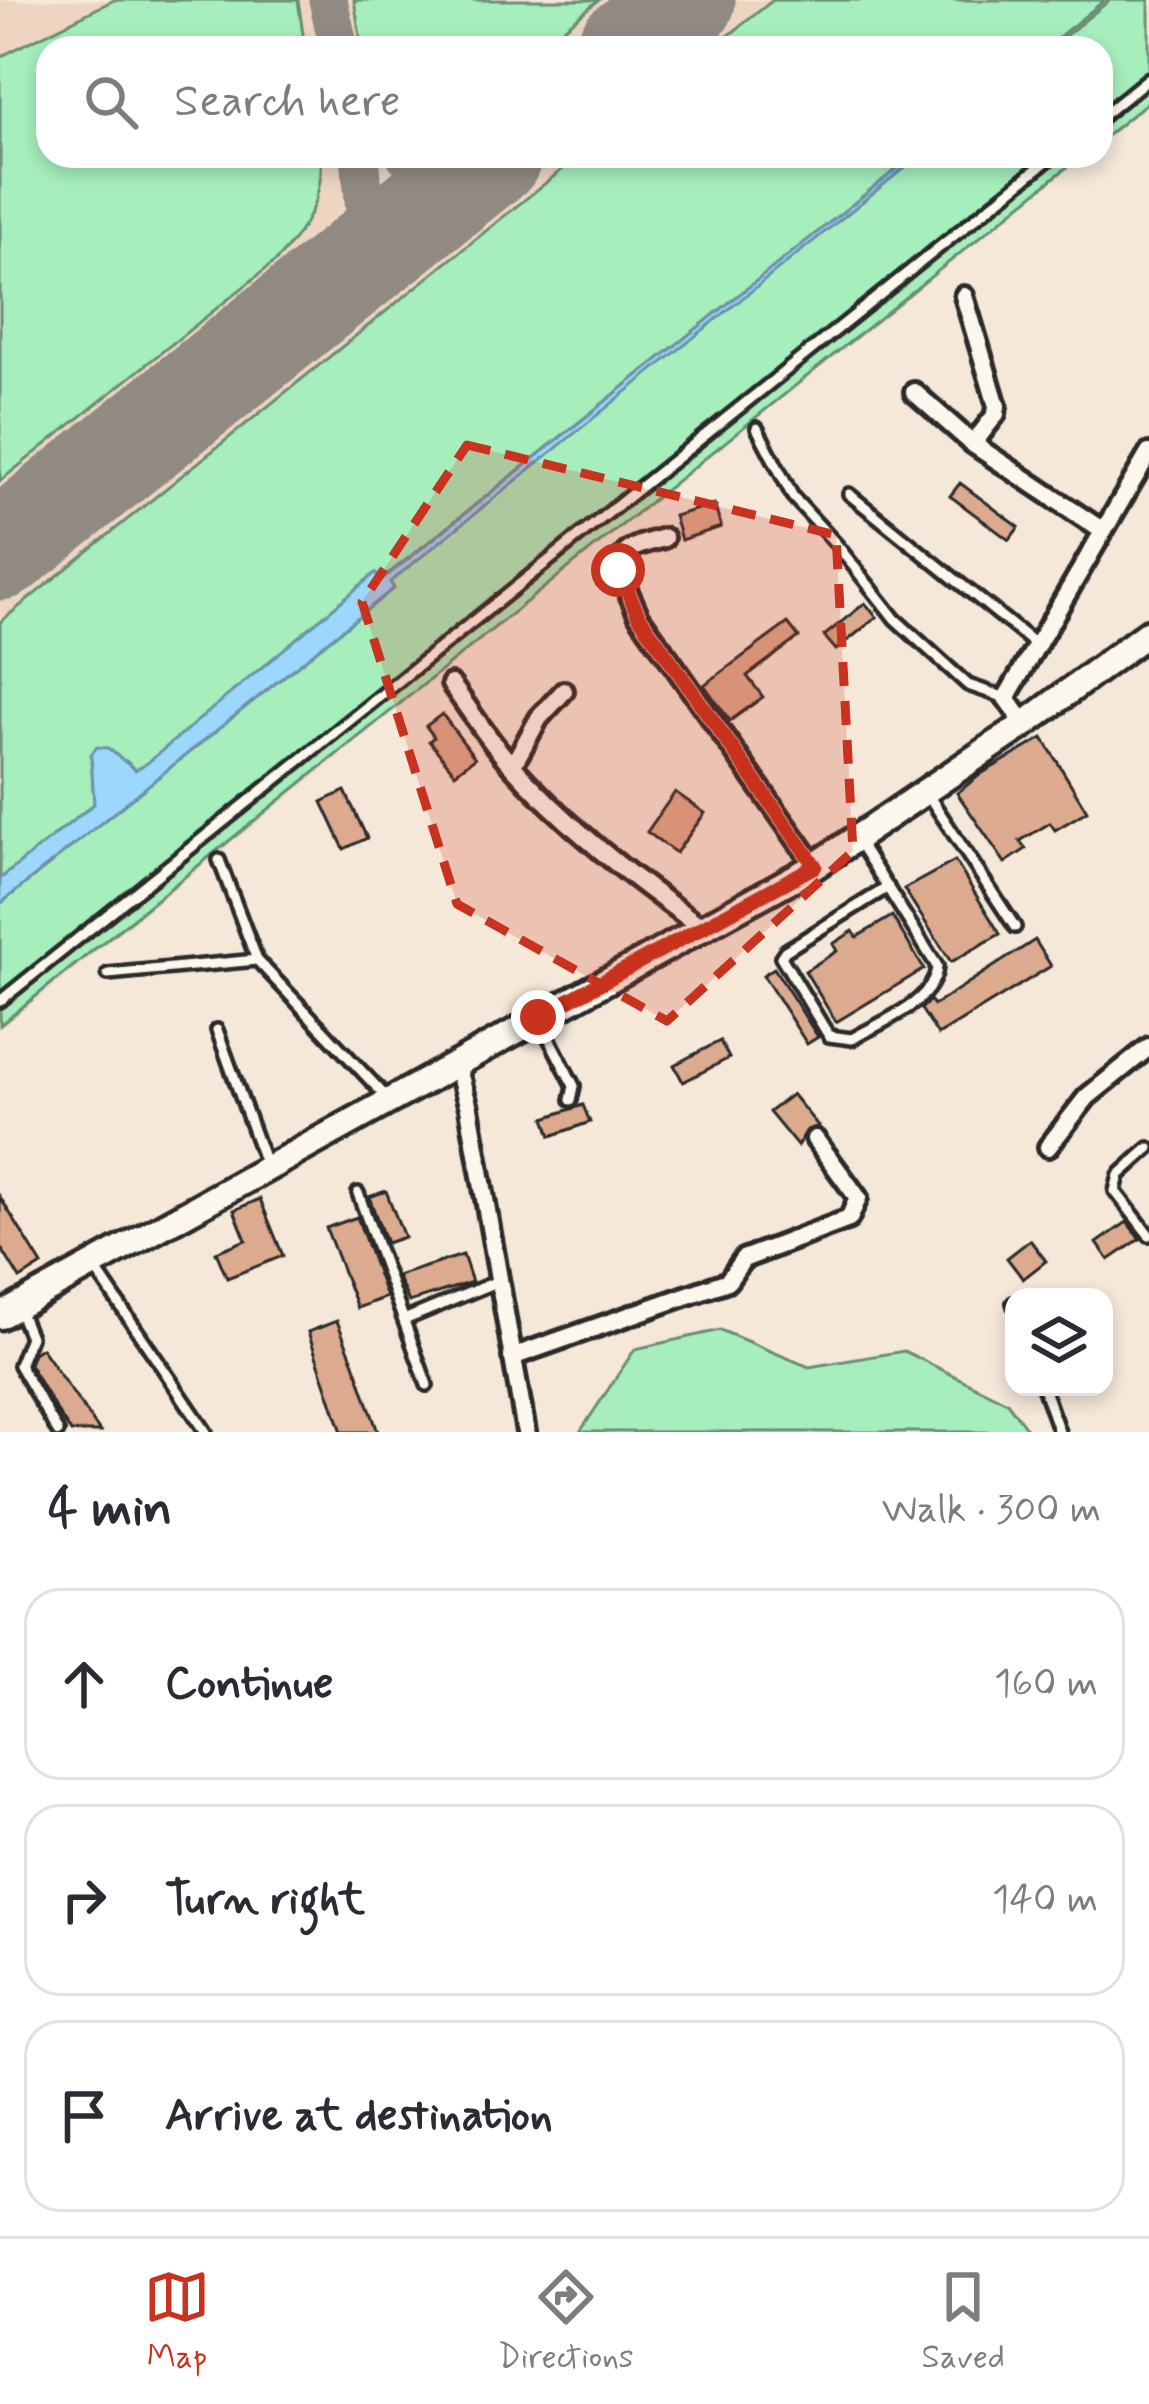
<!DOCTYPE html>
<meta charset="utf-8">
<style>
:root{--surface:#fff;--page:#f7f7f7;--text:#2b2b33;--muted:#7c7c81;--line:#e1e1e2;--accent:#c8321e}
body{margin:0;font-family:Mynerve,sans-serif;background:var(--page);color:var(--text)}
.controls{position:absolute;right:36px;bottom:36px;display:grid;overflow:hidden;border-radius:24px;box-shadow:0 6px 18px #0003}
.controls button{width:108px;height:108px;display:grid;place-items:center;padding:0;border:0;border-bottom:3px solid var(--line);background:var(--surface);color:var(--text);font:60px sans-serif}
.stop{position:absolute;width:36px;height:36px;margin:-27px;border:9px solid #c8321e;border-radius:50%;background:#fff}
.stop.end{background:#c8321e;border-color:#fff;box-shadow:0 3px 12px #0008}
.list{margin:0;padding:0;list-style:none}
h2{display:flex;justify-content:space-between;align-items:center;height:156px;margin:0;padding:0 48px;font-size:51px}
h2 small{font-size:39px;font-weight:400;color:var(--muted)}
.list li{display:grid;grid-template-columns:78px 1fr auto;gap:36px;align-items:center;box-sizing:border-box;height:192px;margin:0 24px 24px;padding:0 24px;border:3px solid var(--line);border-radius:36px}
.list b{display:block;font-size:45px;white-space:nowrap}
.list em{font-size:39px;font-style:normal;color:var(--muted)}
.icon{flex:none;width:66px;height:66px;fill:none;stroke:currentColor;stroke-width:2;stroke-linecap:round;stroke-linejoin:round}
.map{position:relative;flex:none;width:1149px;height:1432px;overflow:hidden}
.search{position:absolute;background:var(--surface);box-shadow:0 6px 18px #0003;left:36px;right:36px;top:36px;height:132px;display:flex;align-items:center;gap:30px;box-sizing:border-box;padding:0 42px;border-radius:36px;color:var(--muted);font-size:45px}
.sheet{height:804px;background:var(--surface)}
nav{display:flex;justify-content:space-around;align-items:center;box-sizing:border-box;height:168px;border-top:3px solid var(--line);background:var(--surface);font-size:33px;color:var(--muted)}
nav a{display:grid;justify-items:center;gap:6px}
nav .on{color:var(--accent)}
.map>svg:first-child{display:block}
</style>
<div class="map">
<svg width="1149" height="1432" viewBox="0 0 1149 1432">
<rect width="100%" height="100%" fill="#f5e8d9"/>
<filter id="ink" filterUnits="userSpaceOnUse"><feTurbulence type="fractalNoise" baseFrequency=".00833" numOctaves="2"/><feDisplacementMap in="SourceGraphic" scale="24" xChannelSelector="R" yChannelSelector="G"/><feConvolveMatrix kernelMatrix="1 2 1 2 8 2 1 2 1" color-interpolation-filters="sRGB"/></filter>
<g filter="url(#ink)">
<path fill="#eed5c2" d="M 0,0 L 1149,0 L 1149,104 L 1101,143 L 1101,48 L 48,48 L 48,156 L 1084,156 L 0,1029 Z"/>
<path fill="#a6efbd" stroke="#688d74" stroke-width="3" d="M 114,0 L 298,0 L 305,48 L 48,48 L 48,156 L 321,156 C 324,199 304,231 276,261 L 0,481 L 0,57 Z
M 354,0 L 599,0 L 539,48 L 362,48 Z
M 773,0 L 1105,0 L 1045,48 L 713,48 Z
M 1110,0 L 1149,0 L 1149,101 L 1101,140 L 1101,48 L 1050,48 Z
M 579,156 L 913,156 L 382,579 L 375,574 L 146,764 L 135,770 L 126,761 L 91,755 L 94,804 L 0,879 L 0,622 Z
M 919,156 L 1081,156 L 0,1025 L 0,904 L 393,589 L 389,582 Z
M 720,1330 L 809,1367 L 904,1351 L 1007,1402 L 1029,1432 L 580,1432 L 635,1349 Z"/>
<path fill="#9bd8fc" stroke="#6e93a8" stroke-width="3" d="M 913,156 L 919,156 L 390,582 L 394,588 L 0,904 L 0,879 L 94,804 L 91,754 L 97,747 L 108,748 L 135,770 L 146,764 L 375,573 L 383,579 Z"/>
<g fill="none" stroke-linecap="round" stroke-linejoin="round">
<path stroke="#908a82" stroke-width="39" d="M 328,0 L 339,48
M 360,156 L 369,255
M 406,156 L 437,165 L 487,160"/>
<path stroke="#908a82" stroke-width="99" d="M 626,48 L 686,0
M 0,551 L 492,156"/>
</g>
<path fill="#dcaa8e" stroke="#2b2b2b" stroke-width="3" d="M 960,483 L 1019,527 L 1009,540 L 950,496 Z
M 714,504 L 721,527 L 681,540 L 674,516 Z
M 865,603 L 877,617 L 836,650 L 824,636 Z
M 788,623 L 799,637 L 747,676 L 763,697 L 730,721 L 704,685 Z
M 442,714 L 475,758 L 455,773 L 429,741 L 434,737 L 426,726 Z
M 1043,738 L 1087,811 L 1055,830 L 1050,823 L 1020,841 L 1026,849 L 1005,863 L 957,793 L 981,774 Z
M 345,791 L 367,838 L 344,849 L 322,802 Z
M 675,792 L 705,813 L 676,853 L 647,832 Z
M 955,861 L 1000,934 L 951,962 L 904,889 Z
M 892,916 L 924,969 L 836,1022 L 805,971 L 837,951 L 833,944 L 853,931 L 857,937 Z
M 1035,940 L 1051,966 L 938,1035 L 921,1009 L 930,1000 L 934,1005 Z
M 774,968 L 818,1037 L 807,1044 L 763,975 Z
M 720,1041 L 729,1058 L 683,1082 L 674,1065 Z
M 792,1094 L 819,1127 L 807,1130 L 797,1146 L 769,1112 Z
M 583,1105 L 590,1122 L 551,1136 L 545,1118 Z
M 386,1191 L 404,1237 L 386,1243 L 369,1197 Z
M 0,1197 L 42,1265 L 20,1279 L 0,1246 Z
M 260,1199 L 283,1256 L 227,1278 L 216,1252 L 246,1240 L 234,1210 Z
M 357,1217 L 386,1297 L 357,1308 L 326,1228 Z
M 1127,1222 L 1140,1239 L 1109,1260 L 1097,1243 Z
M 1030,1240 L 1046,1261 L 1023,1279 L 1007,1258 Z
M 463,1255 L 472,1282 L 409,1302 L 397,1276 Z
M 337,1321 L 354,1363 L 378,1432 L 342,1432 L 308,1332 Z
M 41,1348 L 100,1432 L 71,1432 L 56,1410 L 29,1364 L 33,1353 Z"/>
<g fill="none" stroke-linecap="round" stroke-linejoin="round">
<defs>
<path id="service" d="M 1101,117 L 1149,78
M 757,428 L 793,497 L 837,545 L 895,619 L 968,685 L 1006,698
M 849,494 L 1035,644
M 926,792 L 1015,927
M 857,839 L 937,966 C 935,1003 880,1022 852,1039 L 829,1036 L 781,957 L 785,951 L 888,887
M 257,960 L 389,1100
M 108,974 L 257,960 L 219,860
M 0,1001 L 1053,156
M 539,1019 L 574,1086 L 571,1100
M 217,1030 L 266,1166
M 1149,1148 L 1119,1175 L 1115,1191 L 1149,1235
M 358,1193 L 427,1385
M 94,1267 L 206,1432
M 1013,1303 L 1014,1306
M 19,1310 L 30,1337 L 19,1365 L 58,1432
M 404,1320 L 498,1281
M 1043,1387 L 1059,1432"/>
<path id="minor" d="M 964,296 L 997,406 L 996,414 L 973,444
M 914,392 L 973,444 L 1103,531
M 664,538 C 644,544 621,546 618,570 L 639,616 L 815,866
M 451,684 C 469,709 486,736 506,759 C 564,825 631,877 703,928
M 1025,724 L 1006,698 L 1149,453
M 513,765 L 539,718 L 564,691
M 456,1062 L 469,1108 L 526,1432
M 1048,1147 L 1087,1097 L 1149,1047
M 512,1357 L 728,1281 L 743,1259 L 849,1219 L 858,1198 L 815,1139"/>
<path id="secondary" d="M 0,1316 L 815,866 L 1025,724 L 1149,632"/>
</defs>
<use href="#service" stroke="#2b2b2b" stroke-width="18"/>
<use href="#minor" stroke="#2b2b2b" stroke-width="26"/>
<use href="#secondary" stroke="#2b2b2b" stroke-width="33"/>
<use href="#service" stroke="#fbf7ec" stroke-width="9"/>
<use href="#minor" stroke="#fbf7ec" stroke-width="16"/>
<use href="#secondary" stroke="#fbf7ec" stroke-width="24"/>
</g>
</g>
<g fill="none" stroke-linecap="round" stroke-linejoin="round" filter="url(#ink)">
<path stroke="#c8321e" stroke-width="15" d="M 538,1017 L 815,866 L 639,616 L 618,570"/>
</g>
<path fill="#c8321e" fill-opacity="0.2" stroke="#c8321e" stroke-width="9" stroke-dasharray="24 15" stroke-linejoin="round" d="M 467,445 L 836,535 L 853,851 L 667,1021 L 457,904 L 362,602 Z"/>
</svg>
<div class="controls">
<button><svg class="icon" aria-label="layers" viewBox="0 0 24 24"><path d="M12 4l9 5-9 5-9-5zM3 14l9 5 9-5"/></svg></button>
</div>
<div class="stop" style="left:618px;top:570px"></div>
<div class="stop end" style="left:538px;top:1017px"></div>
<div class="search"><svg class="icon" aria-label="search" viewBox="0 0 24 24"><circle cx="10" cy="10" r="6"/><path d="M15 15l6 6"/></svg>Search here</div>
</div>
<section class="sheet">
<h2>4 min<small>Walk · 300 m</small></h2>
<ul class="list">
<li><svg class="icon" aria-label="ahead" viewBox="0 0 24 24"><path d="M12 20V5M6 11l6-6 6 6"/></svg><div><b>Continue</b></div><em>160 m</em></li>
<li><svg class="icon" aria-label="right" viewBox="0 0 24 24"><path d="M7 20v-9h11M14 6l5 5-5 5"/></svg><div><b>Turn right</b></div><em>140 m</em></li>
<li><svg class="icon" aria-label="arrive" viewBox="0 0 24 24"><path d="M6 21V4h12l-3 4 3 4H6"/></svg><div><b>Arrive at destination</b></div></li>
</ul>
</section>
<nav>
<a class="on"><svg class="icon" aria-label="map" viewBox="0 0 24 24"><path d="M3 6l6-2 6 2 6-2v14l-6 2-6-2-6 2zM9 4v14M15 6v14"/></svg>Map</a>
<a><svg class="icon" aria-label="directions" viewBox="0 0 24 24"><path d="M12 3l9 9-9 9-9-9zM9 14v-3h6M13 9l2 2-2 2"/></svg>Directions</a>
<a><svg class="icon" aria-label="saved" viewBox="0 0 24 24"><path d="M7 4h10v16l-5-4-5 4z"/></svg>Saved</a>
</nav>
